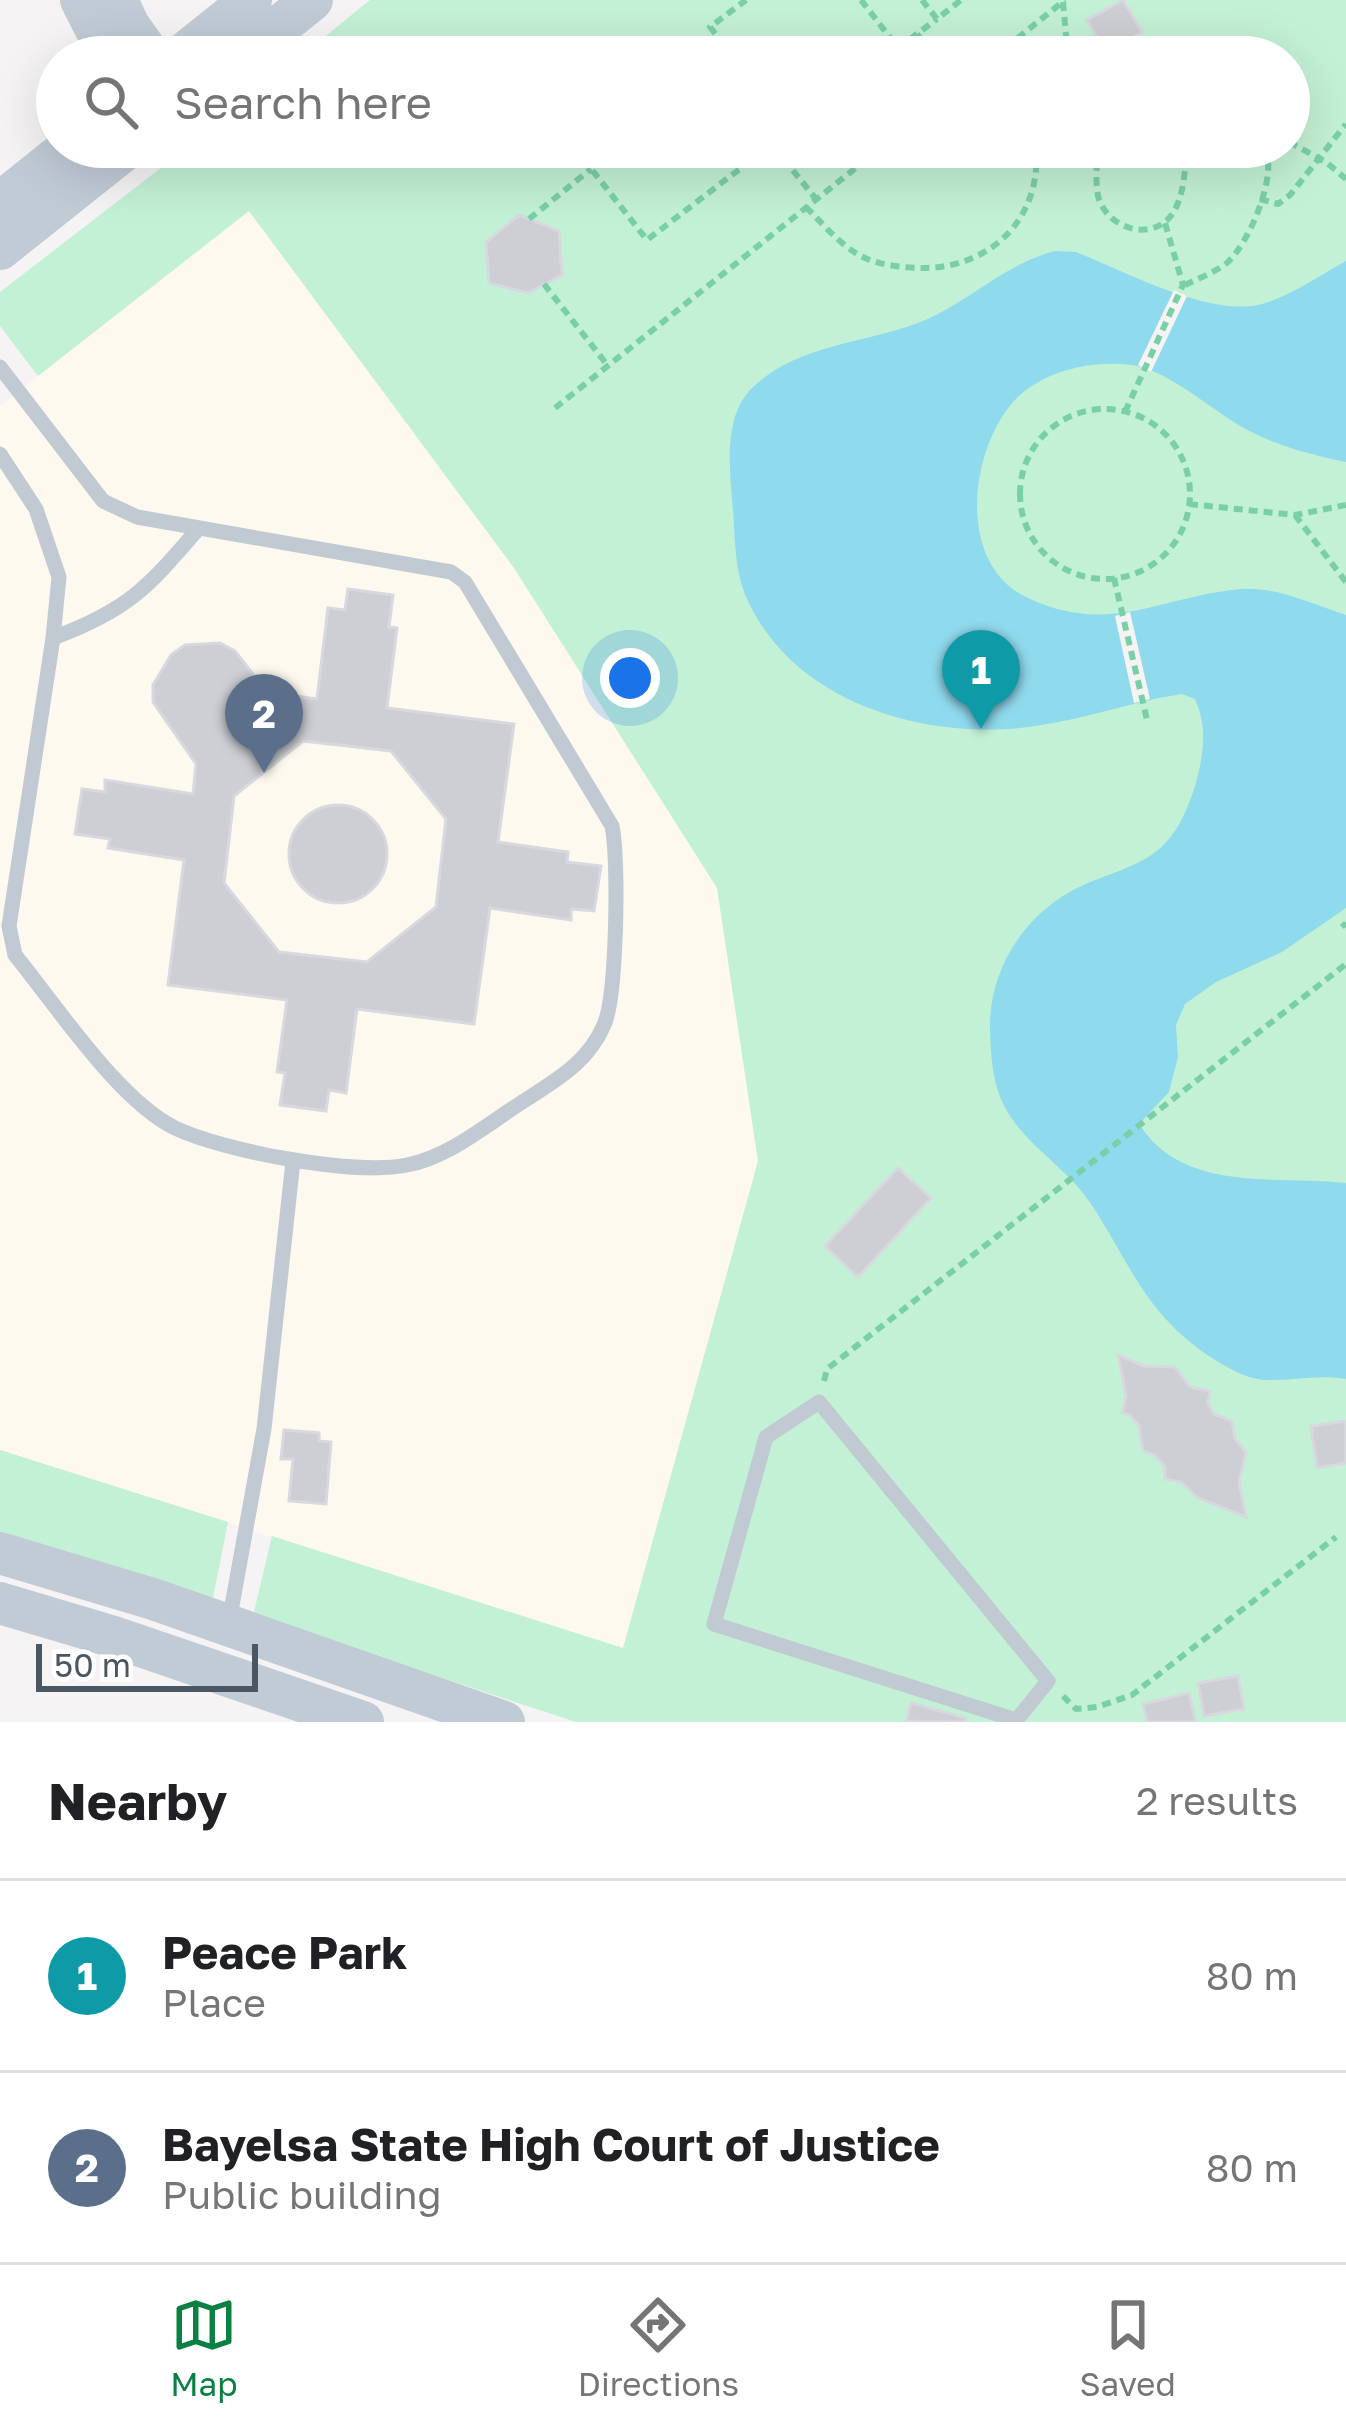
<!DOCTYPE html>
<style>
:root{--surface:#fff;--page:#f6f6f6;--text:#202124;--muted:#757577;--line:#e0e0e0;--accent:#0b8043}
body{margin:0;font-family:"Golos Text",sans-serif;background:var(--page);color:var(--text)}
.scale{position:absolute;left:36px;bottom:30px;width:222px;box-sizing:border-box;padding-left:12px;border:6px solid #4a5661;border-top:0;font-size:33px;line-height:42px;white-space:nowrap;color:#4a5661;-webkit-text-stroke:9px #fff;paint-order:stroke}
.you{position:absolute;left:630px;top:678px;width:42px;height:42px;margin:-30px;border:9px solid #fff;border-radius:50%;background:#1a73e8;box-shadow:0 0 0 18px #1a73e833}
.badge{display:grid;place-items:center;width:78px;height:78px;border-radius:50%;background:var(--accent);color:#fff;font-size:39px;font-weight:700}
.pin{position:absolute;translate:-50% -99px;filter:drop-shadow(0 3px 6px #0008)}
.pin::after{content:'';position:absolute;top:63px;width:42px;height:36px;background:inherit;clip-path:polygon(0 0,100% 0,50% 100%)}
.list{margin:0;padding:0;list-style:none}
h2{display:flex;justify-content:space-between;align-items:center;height:156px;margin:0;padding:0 48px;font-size:51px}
h2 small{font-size:39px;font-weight:400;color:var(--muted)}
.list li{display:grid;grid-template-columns:78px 1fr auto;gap:36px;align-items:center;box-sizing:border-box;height:192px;padding:0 48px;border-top:3px solid var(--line)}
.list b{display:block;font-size:45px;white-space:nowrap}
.list p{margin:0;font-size:39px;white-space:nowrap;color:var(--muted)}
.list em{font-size:39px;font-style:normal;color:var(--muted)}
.icon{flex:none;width:66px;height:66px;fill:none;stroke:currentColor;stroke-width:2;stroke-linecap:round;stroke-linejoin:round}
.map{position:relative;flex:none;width:1346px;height:1722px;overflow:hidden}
.search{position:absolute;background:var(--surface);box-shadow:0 12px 48px #0002;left:36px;right:36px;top:36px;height:132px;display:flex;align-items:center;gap:30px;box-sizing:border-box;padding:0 42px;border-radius:66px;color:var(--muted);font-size:45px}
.sheet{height:540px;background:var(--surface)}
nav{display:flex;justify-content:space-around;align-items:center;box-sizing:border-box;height:168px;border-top:3px solid var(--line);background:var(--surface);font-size:33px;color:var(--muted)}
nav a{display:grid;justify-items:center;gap:6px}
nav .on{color:var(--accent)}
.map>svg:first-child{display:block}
</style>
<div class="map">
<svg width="1346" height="1722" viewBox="0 0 1346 1722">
<rect width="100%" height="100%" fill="#f5f3f3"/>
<path fill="#fdf9ef" d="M 249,211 L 514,568 L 717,888 L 758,1161 L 623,1649 L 0,1450 L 0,406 Z"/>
<path fill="#c3f1d5" d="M 370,0 L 1346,0 L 1346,1722 L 576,1722 L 253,1616 L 272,1536 L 623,1648 L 758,1161 L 717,888 L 514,568 L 249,211 L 38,376 L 0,326 L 0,292 L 188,147 L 1289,147 L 1289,57 L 300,57 Z
M 0,1450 L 228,1522 L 212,1603 L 0,1536 Z"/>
<path fill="#90daee" d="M 1055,251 L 1076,252 C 1126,272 1211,318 1262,304 C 1291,296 1320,275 1346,261 L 1346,462 C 1309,454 1276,446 1242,427 C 1212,410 1165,368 1131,365 C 1091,360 1041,371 1013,402 C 970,451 956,563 1026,597 C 1108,637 1159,597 1240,589 C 1276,586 1312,604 1346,615 L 1346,908 L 1282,952 L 1216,982 L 1185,1004 L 1176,1025 L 1178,1057 L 1169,1092 L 1139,1124 C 1184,1194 1275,1175 1346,1183 L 1346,1379 C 1319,1374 1291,1381 1264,1380 C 1243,1378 1223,1365 1206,1354 C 1144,1311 1130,1263 1091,1204 C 1068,1168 1027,1147 1006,1109 C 992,1085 991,1055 990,1029 C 989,973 1020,921 1068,893 C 1096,876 1132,871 1158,850 C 1179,833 1190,804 1197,779 C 1204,751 1207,726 1195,699 L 1182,694 L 1159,698 C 1110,709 1058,726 1008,729 C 907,735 791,696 747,599 C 735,572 735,540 733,510 C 730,473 722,417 752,388 C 803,339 876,345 936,315 C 977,294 1009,263 1055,251 Z"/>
<path fill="#f5f3f3" d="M 1174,290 L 1187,296 L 1151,372 L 1138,365 Z
M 1130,612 L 1150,699 L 1134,703 L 1115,616 Z"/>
<path fill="#cdcfd5" stroke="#d7d9de" stroke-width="3" fill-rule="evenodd" d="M 1123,0 L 1142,32 L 1106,53 L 1087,20 Z
M 519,215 L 559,231 L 562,275 L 528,293 L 489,283 L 486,242 Z
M 348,589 L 393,595 L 389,627 L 397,628 L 387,708 L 514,724 L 498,842 L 568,852 L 567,862 L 601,866 L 594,911 L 571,909 L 571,920 L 490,908 L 474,1024 L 357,1009 L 346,1093 L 329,1090 L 326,1111 L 280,1105 L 285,1073 L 277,1072 L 287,1000 L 168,985 L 184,860 L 108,848 L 110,839 L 75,834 L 82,789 L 105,792 L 105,780 L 193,794 L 196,764 L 153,702 L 153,685 L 171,655 L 185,645 L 220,643 L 235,651 L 267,692 L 317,699 L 328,608 L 345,610 ZM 303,741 L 391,751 L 446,819 L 436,907 L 367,962 L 279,952 L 224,883 L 234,796 Z
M289 854a49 49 0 1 1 98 0a49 49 0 1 1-98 0Z
M 898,1168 L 931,1198 L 858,1277 L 825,1246 Z
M 1118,1355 L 1144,1366 L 1175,1367 L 1190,1387 L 1210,1391 L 1208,1403 L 1214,1414 L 1232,1421 L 1235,1439 L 1246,1452 L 1239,1482 L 1246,1517 L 1198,1498 L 1181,1482 L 1165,1479 L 1165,1467 L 1155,1455 L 1143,1451 L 1139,1426 L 1130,1415 L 1122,1413 L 1126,1396 Z
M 1346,1421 L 1346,1463 L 1317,1468 L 1311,1426 Z
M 284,1430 L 319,1433 L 319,1441 L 331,1442 L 326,1504 L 289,1501 L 293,1459 L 281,1459 Z
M 1238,1676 L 1244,1709 L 1204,1716 L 1198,1683 Z
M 1189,1693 L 1196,1722 L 1147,1722 L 1143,1704 Z
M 911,1703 L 966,1718 L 965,1722 L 906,1721 Z"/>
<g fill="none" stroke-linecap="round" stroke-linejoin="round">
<path stroke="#7ad0a6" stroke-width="6" stroke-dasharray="9 6" stroke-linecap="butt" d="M 861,0 L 898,48 L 886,57
M 922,0 L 937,19 L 961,0
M 1063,2 L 1068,57
M 917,34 L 936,57
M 898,48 L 937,19
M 671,57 L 676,57
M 734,57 L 710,27 L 746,0
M 994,57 L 1065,0
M 1289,142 L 1326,162 L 1346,179
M 574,147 L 647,240 L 754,158 L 746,147
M 774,147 L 816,199
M 1098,147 C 1097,163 1095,180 1098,196 C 1106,228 1152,244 1173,213 C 1185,194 1184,169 1188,147
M 754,158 L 768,147
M 1260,199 L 1278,204 L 1290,195 L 1346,124
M 806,207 C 821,222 836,240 854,252 C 873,265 903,268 926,268 C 994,266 1042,216 1036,147
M 529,219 L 591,169
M 544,284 L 608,366
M 1185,285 C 1199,278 1216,272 1228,262 C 1250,241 1278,175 1265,147
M 555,408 L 882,147
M1020 494a85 85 0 1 1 170 0a85 85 0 1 1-170 0Z
M 1125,412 L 1183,285 L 1165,223
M 1189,504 L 1295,515 L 1346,505
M 1295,515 L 1346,582
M 1114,578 L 1148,724
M 1342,923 L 1346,927
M 824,1381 L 827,1369 L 1346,964
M 1063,1696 L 1076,1709 L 1097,1707 L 1132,1695 L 1336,1537"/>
<path stroke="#c1cad2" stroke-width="15" d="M 0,367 L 103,501 L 137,517 L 451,572 L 465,582 L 612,826 C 619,859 617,996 604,1025 C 588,1062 559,1078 527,1099 C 490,1122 450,1157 407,1165 C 355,1176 223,1151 175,1128 C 118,1100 56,1005 15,955 L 9,926 L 53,638 L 59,577 L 36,509 L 0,454
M 53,638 C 129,610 148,587 199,528
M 229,1622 L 264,1429 L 293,1161
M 1015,1722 L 1048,1681 L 819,1402 L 766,1437 L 714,1624 L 1016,1720"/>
<path stroke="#c1cbd6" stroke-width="42" d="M 81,0 L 110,57
M 117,0 L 129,26 L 151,57
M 180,57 L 251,0
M 241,57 L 312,0
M 0,203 L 70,147
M 0,249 L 128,147
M 0,1553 L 153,1599 L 504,1722
M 0,1603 L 114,1637 L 363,1722"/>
</g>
</svg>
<div class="scale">50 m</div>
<div class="you"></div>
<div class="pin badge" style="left:981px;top:729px;background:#0f9aa8">1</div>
<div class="pin badge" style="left:264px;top:773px;background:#5c6f8a">2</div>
<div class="search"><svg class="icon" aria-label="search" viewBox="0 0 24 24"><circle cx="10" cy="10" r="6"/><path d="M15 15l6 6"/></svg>Search here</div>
</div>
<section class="sheet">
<h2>Nearby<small>2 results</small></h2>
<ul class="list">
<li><span class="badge" style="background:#0f9aa8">1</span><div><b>Peace Park</b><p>Place</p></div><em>80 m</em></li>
<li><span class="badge" style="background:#5c6f8a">2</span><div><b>Bayelsa State High Court of Justice</b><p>Public building</p></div><em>80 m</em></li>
</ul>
</section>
<nav>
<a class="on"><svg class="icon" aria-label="map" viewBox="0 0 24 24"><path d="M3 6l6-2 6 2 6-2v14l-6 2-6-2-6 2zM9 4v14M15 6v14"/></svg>Map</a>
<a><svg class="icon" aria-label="directions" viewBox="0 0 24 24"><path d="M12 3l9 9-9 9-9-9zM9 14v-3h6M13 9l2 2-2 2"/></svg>Directions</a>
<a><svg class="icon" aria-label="saved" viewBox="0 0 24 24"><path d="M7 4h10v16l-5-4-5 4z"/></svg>Saved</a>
</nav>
